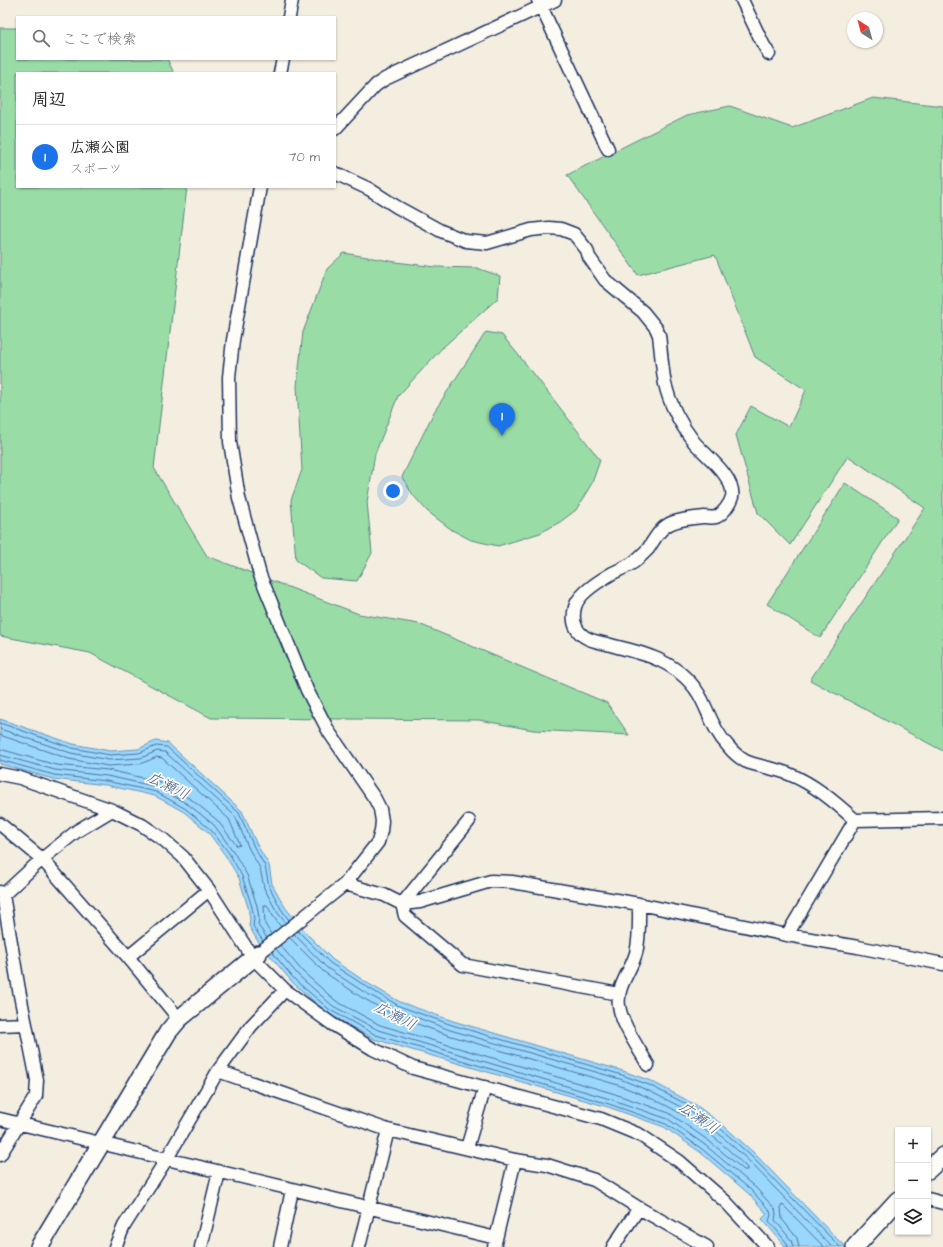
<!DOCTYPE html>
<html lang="ja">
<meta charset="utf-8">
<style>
:root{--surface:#fff;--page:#f2f2f2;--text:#222;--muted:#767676;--line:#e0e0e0;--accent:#1a73e8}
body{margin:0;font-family:"Architects Daughter","Klee One",sans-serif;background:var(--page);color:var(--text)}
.controls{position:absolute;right:12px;bottom:12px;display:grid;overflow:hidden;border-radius:0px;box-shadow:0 1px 3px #0004}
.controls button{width:36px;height:36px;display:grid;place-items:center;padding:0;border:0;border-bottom:1px solid var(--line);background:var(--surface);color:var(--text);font:20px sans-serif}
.compass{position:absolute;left:847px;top:12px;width:36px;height:36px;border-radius:50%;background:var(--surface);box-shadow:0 1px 3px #0004;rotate:324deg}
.you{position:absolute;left:393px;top:491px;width:14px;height:14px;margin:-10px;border:3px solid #fff;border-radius:50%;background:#1a73e8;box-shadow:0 0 0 6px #1a73e833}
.badge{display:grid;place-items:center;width:26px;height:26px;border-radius:50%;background:var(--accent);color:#fff;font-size:13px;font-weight:700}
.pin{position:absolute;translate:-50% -33px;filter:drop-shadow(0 1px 2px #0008)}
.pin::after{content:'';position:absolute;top:21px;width:14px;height:12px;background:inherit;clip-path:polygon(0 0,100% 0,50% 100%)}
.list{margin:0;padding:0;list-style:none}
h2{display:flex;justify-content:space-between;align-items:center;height:52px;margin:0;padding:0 16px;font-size:17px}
h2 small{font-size:13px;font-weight:400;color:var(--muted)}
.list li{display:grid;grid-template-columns:26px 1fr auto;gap:12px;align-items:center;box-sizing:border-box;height:64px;padding:0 16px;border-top:1px solid var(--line)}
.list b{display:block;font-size:15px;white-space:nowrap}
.list p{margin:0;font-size:13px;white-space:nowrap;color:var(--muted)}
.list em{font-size:13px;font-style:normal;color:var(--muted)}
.icon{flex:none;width:22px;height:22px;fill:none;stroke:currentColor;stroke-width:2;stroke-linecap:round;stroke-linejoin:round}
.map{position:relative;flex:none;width:943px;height:1247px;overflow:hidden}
.search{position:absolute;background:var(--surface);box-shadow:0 1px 3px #0004;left:16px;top:16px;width:320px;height:44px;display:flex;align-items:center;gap:10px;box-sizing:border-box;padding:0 14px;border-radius:0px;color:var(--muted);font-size:15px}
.panel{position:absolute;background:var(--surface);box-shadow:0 1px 3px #0004;left:16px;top:72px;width:320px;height:116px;border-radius:0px}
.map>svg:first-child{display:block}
</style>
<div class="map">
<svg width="943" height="1247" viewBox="0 0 943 1247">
<rect width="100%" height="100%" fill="#f3eee0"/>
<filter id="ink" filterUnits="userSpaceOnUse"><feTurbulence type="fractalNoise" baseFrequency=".025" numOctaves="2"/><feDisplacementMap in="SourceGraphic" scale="8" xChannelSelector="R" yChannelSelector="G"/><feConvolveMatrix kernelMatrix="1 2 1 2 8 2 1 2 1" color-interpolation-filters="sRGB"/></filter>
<g filter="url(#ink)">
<path fill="#9adca6" stroke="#5a8682" d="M 0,28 L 17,28 L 17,59 L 167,59 L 174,73 L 17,73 L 17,187 L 187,187 L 154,468 L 207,556 L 359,614 L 419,624 L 607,703 L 629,735 L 533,730 L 479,720 L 211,718 L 90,653 L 0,636 Z
M 873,98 L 943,106 L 943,751 L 810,680 L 925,508 L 848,456 L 790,545 L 758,513 L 736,435 L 751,406 L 789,427 L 806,390 L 755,357 L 715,255 L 638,275 L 567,175 L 687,115 L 730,106 L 792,128 Z
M 344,253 L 396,262 L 436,267 L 477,268 L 500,276 L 498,298 L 442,348 L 398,396 L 375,454 L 367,502 L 372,553 L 357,581 L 321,578 L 296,560 L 291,500 L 302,470 L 297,386 L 303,332 L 327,269 Z
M 486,332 L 502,335 L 534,374 L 600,460 L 592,483 L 576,510 L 560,522 L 540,533 L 498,546 L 471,540 L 452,530 L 427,511 L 413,495 L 402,477 L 434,412 Z
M 845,483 L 898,518 L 820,638 L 767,604 Z"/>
<path fill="#9ad7fc" stroke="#6794bd" d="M 0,719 L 73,744 L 110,751 L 138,749 L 156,741 L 168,743 L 242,811 L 257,845 L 269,865 L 272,884 L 285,907 L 304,931 L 333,960 L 369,984 L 400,1002 L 453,1021 L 623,1071 L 651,1081 L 696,1105 L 724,1126 L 753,1152 L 839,1241 L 847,1247 L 786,1247 L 762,1219 L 767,1214 L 749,1194 L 700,1152 L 664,1127 L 608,1107 L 374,1039 L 328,1014 L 292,982 L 257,940 L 249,926 L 250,919 L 248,907 L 239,878 L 225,855 L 208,832 L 184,812 L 155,796 L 106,785 L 53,779 L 0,764 Z"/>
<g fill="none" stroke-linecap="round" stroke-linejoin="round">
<path stroke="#4e729d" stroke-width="1" d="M 0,723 L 72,748 L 110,755 L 139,753 L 156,746 L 167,747 L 239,813 L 254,847 L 265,866 L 269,886 L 281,909 L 289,920
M 0,729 L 71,753 L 109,760 L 141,758 L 157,751 L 165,752 L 235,816 L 249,849 L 260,868 L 264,888 L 277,912 L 286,923
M 0,735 L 69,759 L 108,766 L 140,764 L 157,757 L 162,758 L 229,819 L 240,845 L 237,846 L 217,820 L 192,800 L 161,782 L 108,770 L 56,765 L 0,749
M 0,755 L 55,770 L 107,776 L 158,787 L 189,805 L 214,825 L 233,851 L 247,875 L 257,906 L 259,918 L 258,925 L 267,938
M 0,760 L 54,775 L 106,781 L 156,792 L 186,809 L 211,830 L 229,853 L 242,876 L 252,907 L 254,919 L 253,926 L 263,941
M 298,931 L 330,963 L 367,987 L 399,1006 L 452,1025 L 622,1075 L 649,1085 L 694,1108 L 721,1129 L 750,1155 L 840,1247
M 271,934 L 265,924 L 264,905 L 267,905 L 273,916 L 281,927
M 294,934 L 327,968 L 364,992 L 397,1010 L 450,1030 L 620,1079 L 647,1090 L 691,1112 L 718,1133 L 746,1158 L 832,1247
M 280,945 L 303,972 L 336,1001 L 380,1025 L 612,1093 L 669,1113 L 709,1141 L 744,1170 L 747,1170 L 747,1168 C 730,1150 708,1131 688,1118 C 666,1104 642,1094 618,1085 L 448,1035 L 395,1016 L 361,997 L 324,972 L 290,938
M 276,949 L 299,976 L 333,1006 L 378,1030 L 610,1099 L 668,1119 L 705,1145 L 756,1188 L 775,1209 L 776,1214 L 775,1220 L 791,1240 L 793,1247
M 272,952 L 295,980 L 330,1010 L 376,1035 L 609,1104 L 666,1124 L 702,1149 L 752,1191 L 770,1211 L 771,1215 L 769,1221 L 787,1243 L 788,1247
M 799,1247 L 797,1238 L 782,1219 L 781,1207 L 782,1205 L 784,1206 L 824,1247"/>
<defs>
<path id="street" d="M 538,0 L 608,149
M 742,0 L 763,44 L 769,54
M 289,17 L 292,0
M 280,73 L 283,59
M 335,129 L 376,85 L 385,79 L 555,0
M 335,173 L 369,189 L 397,207 L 441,231 L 466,241 L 487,243 L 531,230 L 549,228 L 561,229 L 574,234 L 587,250 L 589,257 L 605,280 L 643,312 L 656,328 L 659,335 C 661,351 662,368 665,384 C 670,405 681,425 694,442 C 705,455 736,478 732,497 C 730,504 723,514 716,517 C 712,518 708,517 704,517 C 694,518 683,519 674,522 C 661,526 655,538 648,549 C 644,553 639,558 634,562 C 627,567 618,570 611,574 C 599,581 578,594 575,607 C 572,619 574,630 585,637 C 591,641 599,642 607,644 C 624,649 646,653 661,661 C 678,669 694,683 702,700 C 710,716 715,732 728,746 C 732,751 740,758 745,761 C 759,767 775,768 789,774 C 814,784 835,802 855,820 L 943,818
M 0,774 L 20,778 L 112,810 L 142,825 L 164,840 L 183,857 L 209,890 L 253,958 L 285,990 L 332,1024 L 373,1049 L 413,1068 L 601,1119 L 640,1135 L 679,1161 L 726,1202 L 768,1247
M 0,824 L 42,859 L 128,957 L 179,1019
M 345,884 L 384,895 L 402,904 L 420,902 L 491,881 L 512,882 L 639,904 L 787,935 L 858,947 L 943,964
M 0,892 L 3,895 L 19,990 L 37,1080 L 36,1096 L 0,1155
M 3,895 L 42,859 L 77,831 L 112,810
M 402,904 L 405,916 L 463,965 L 619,994
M 402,904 L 469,821
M 639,904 C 639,920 640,937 636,953 C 631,971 616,987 619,1006 C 622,1025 638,1047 648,1065
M 787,935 L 855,820
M 258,954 L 345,884 L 378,842 L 381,831 L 382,821 L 380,809 L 375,799 L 329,732 L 307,690 L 260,575 L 239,498 L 230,442 L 229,377 L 233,340 L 260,187
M 128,957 L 209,890
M 0,1025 L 26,1024
M 218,1071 L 388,1130 L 515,1160 L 547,1165 L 594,1180 L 639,1208 L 707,1247
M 0,1119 L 496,1238
M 467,1148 L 485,1087
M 928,1199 L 943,1203
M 115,1247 L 124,1226 L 166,1160 L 218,1071 L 251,1026 L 285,990
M 201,1247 L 219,1172
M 280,1247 L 292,1190
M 359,1247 L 388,1130
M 494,1247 L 515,1160
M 613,1247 L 639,1208"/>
<path id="secondary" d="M 928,1170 L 943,1156
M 39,1247 L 168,1032 L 179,1019 L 258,954
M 855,1247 L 898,1200"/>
</defs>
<use href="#street" stroke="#1b2f5e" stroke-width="15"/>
<use href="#secondary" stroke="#1b2f5e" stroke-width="20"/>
<use href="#street" stroke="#fdfcf7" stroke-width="12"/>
<use href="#secondary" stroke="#fdfcf7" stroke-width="17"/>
</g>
</g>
<g text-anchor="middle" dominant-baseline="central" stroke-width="3.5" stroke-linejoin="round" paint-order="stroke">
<g font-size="15" font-style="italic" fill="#3b5986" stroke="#fdfcf7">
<text transform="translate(168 786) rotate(26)">広瀬川</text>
<text transform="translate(395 1016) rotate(27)">広瀬川</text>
<text transform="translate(699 1118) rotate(35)">広瀬川</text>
</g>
</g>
</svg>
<div class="controls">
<button>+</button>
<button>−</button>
<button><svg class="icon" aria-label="layers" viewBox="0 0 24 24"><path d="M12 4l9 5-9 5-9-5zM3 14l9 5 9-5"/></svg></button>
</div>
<svg class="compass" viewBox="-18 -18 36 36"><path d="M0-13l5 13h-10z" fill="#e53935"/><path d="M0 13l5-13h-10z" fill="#767676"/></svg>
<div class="you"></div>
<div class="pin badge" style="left:502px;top:436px">1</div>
<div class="search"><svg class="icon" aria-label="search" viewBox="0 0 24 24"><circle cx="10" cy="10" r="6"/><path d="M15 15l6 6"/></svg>ここで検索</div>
<section class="panel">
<h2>周辺<small></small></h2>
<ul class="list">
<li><span class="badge">1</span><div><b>広瀬公園</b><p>スポーツ</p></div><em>70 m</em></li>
</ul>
</section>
</div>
